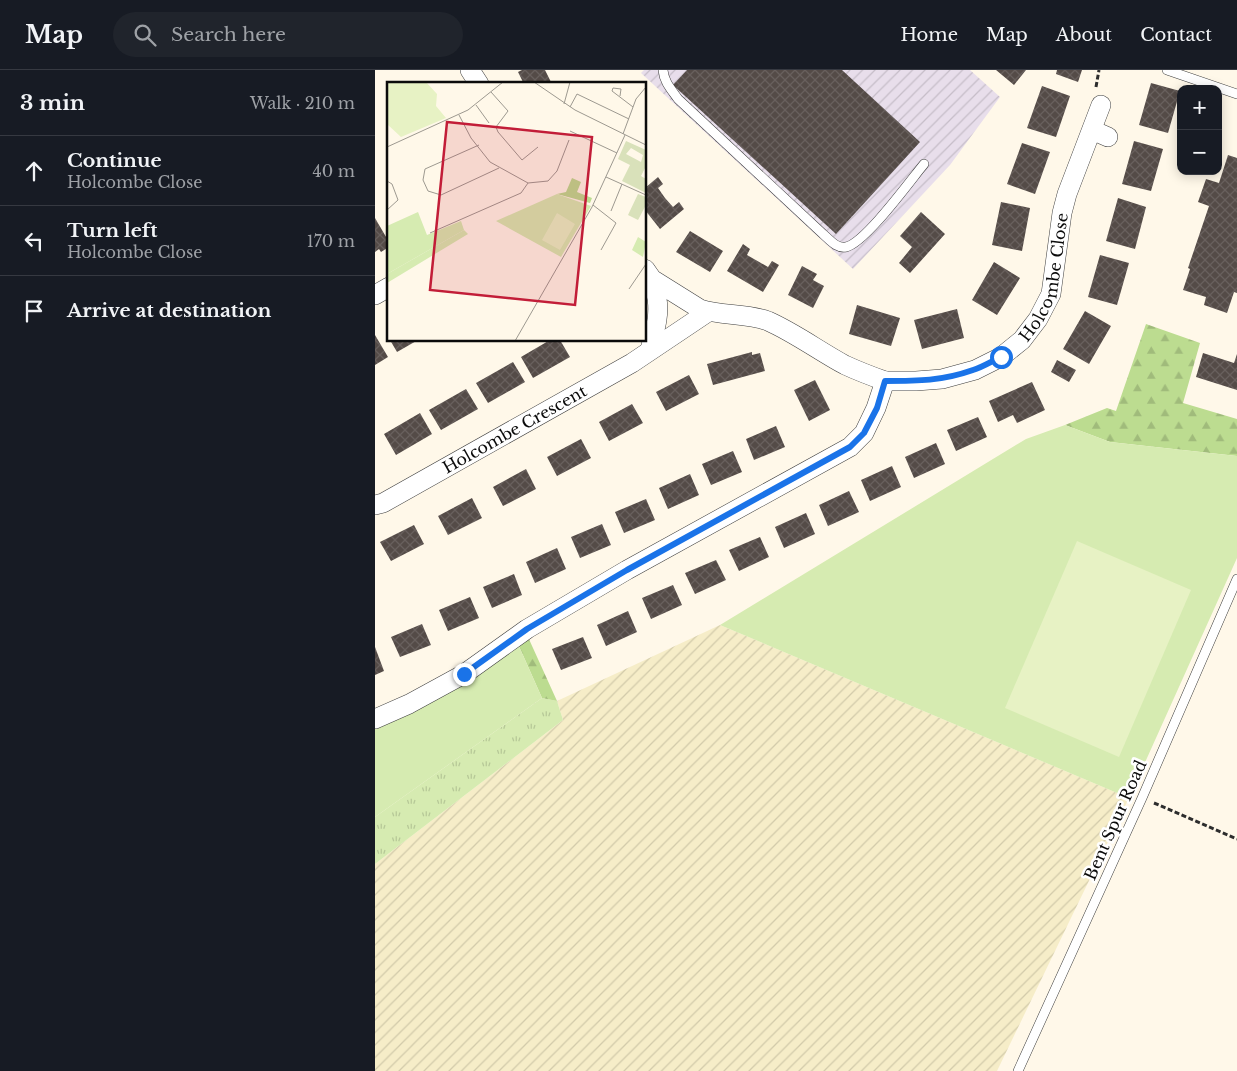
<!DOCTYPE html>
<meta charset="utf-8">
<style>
:root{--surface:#171b24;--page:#20242c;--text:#f1f3f6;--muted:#9ea1a6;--line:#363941}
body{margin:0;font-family:"Libre Baskerville",serif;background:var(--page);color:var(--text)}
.controls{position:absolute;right:15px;top:15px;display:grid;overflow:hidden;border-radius:10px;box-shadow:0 2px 12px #0003}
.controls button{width:45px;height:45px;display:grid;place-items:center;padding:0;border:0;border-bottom:1px solid var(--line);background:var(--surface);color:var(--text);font:25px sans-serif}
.stop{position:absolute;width:15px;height:15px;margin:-11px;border:4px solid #1a73e8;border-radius:50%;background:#fff}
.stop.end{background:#1a73e8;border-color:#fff;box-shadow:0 1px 5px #0008}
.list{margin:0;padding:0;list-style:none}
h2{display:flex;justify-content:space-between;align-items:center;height:65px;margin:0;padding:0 20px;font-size:21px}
h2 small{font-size:16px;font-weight:400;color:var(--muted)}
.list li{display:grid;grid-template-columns:32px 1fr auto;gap:15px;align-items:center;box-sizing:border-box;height:70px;padding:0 20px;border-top:1px solid var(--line)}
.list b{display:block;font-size:19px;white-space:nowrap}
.list p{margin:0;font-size:16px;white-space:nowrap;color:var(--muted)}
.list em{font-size:16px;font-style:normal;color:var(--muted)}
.icon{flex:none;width:28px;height:28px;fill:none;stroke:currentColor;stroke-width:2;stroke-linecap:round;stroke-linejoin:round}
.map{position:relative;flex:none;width:862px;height:1001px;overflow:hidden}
header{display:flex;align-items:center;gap:30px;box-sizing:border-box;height:70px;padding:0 25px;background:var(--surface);border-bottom:1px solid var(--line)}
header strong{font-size:24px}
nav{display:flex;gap:28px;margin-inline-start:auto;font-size:18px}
.search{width:350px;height:45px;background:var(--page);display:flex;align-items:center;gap:12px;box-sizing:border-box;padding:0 18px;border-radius:28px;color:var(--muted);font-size:19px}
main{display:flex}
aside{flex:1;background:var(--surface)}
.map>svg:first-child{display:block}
</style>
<header>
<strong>Map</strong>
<div class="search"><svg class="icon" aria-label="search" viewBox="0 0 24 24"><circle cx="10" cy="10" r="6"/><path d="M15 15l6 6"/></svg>Search here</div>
<nav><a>Home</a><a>Map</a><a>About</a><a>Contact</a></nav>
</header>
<main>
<aside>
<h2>3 min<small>Walk · 210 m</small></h2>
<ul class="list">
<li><svg class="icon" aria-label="ahead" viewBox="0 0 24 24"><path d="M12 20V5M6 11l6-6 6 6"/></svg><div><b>Continue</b><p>Holcombe Close</p></div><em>40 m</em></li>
<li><svg class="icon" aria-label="left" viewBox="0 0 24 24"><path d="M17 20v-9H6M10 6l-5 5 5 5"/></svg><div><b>Turn left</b><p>Holcombe Close</p></div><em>170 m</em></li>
<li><svg class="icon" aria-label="arrive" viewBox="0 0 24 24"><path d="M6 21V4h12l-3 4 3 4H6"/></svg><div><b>Arrive at destination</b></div></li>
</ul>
</aside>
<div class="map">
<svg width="862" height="1001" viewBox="0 0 862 1001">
<defs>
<pattern id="industrial-furrows" width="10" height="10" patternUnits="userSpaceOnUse" patternTransform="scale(1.25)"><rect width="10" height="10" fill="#e8deeb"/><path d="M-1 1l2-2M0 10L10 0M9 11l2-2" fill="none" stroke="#c6bdc8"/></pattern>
<pattern id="farmland-furrows" width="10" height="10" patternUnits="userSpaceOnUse" patternTransform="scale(1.25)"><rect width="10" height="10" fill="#f6edc8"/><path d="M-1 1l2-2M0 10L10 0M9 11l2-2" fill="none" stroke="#d2caaa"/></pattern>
<pattern id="grass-tufts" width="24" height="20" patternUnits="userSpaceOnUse" patternTransform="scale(1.25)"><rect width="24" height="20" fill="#d6ebb1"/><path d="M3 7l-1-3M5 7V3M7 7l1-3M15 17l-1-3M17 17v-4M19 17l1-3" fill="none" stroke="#b6c897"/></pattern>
<pattern id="forest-firs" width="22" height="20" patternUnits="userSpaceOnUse" patternTransform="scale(1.25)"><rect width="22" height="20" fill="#bcdc90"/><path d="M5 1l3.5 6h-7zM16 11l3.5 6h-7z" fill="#a0bb7b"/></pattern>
<pattern id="building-cross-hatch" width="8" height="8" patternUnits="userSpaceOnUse" patternTransform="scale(1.25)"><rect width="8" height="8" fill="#544b47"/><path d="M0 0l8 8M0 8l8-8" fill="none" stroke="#68605d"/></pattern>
</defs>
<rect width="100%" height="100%" fill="#fff8e9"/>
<path fill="url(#industrial-furrows)" d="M 269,0 L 595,0 L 625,27 L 575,95 L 478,199 L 266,3 Z"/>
<path fill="url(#farmland-furrows)" d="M 345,555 L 754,728 L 622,1001 L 0,1001 L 0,794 L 188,650 L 182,631 Z"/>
<path fill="url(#grass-tufts)" d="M 167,628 L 182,631 L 188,650 L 0,794 L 0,747 Z"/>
<path fill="url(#forest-firs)" d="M 771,254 L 825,273 L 808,333 L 862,349 L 862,386 L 735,372 L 690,355 L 732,338 L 741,341 Z
M 153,567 L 182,631 L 167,628 L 143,574 Z"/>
<path fill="#d6ebb1" d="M 690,355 L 735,372 L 862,386 L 862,488 L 754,728 L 345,555 L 651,369 Z
M 143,574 L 167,628 L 0,747 L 0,655 Z"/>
<path fill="#e7f2c4" d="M 702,471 L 816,520 L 744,687 L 630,638 Z"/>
<path fill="url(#building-cross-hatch)" d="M 147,0 L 170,0 L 177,14 L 149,14 L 143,2 Z
M 312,0 L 467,0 L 545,72 L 461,164 L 298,15 Z
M 621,0 L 651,0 L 639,15 Z
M 682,0 L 707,0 L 703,12 L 681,4 Z
M 776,13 L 805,21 L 793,63 L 764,55 Z
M 667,16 L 695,26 L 681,67 L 652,58 Z
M 759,71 L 788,79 L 776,121 L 747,114 Z
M 647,73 L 675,82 L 660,124 L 632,114 Z
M 853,85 L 862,88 L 862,223 L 859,222 L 852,243 L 829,235 L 831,227 L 808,220 L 815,199 L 813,198 L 834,136 L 823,132 L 831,109 L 844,113 Z
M 283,107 L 288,114 L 283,118 L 290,128 L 298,137 L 304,132 L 309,139 L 285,159 L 270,140 L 270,118 Z
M 743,128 L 771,137 L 760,179 L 731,171 Z
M 626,132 L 655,138 L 647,181 L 617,175 Z
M 546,142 L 570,164 L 535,203 L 524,193 L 537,177 L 525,166 Z
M 0,148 L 14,172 L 14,177 L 6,182 L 4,179 L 0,182 Z
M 315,161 L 348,181 L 335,202 L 301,182 Z
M 368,174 L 375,179 L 372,185 L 393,197 L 397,191 L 404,195 L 388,222 L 352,201 Z
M 725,185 L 754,193 L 742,235 L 713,227 Z
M 619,192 L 645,208 L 622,245 L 597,230 Z
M 427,196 L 442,204 L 438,210 L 449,216 L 438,238 L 413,225 Z
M 482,235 L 525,248 L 516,276 L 474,264 Z
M 582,239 L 589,268 L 547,279 L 539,250 Z
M 710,241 L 736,256 L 714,294 L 688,279 Z
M 0,265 L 13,287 L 0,295 Z
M 15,270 L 43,270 L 22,282 Z
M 175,270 L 185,270 L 195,287 L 158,308 L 146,287 Z
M 377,282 L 377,285 L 385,283 L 390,301 L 338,315 L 332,294 Z
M 828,283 L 859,293 L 862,284 L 862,320 L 821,307 Z
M 682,290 L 701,300 L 694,312 L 676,302 Z
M 138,292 L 150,312 L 113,333 L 101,313 Z
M 314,305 L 324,324 L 291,341 L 281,322 Z
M 440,310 L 455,340 L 434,351 L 419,320 Z
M 657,312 L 670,340 L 642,353 L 638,345 L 623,352 L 614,331 Z
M 91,319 L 103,339 L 66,360 L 54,340 Z
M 257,334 L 268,353 L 234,371 L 224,352 Z
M 45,343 L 57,364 L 21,385 L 9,364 Z
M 603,347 L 612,367 L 581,381 L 572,360 Z
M 401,356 L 410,377 L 379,390 L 371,369 Z
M 206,369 L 216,388 L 182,406 L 172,387 Z
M 561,373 L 570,394 L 539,408 L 530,387 Z
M 358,381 L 367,402 L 336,415 L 327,394 Z
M 517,396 L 526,417 L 495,431 L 486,410 Z
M 151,399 L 161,419 L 128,436 L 118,417 Z
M 315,404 L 324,425 L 293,439 L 284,418 Z
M 474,421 L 484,442 L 453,456 L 444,435 Z
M 97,428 L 107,448 L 73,465 L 63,446 Z
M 271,429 L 280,450 L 249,463 L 240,442 Z
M 431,443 L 440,464 L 409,478 L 400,457 Z
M 227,454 L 236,475 L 205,488 L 196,467 Z
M 39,455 L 49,474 L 16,491 L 5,472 Z
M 385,467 L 394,487 L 364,501 L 354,480 Z
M 182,478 L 191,499 L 160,513 L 151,492 Z
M 341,490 L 351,510 L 320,524 L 310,503 Z
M 139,504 L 147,525 L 117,538 L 108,517 Z
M 298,515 L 307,535 L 276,549 L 267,528 Z
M 95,527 L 104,548 L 73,561 L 64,540 Z
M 253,541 L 262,562 L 231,576 L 222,555 Z
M 47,554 L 56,575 L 25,587 L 16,567 Z
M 208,567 L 217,588 L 186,600 L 177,579 Z
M 0,577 L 9,601 L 0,605 Z"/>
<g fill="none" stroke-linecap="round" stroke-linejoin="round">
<defs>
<path id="lane" d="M 288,0 C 289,12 296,19 303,29 L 448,164 C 455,170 462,179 471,177 C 490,173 535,111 549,94
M 792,0 L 862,24
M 643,1001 L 767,728 L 862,509"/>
<g id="street">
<path d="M 95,0 L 104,14"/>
<path d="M 717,60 L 733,67"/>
<path d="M 270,199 L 277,209 L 325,239 C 346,246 372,243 393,251 C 420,263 444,281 470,295 C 483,301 496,306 510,311"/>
<path d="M 0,225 L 14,217"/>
<path d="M 275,280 C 279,263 285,246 282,229 C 281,222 278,216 277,209"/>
<path id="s1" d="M 0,435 L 8,433 L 257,293 L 333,242"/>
<path id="s2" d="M 0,649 L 34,634 L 89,604 L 152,559 L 252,500 L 475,377 L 489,363 L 501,338 L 510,311 L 541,311 L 567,309 L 600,300 L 626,287 L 647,270 L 663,249 L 676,224 L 687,143 L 692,124 L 726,35"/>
</g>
</defs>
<use href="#lane" stroke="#3e3e3e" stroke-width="10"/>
<use href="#street" stroke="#3e3e3e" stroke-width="20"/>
<path stroke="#2d2d2d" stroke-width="3" stroke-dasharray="5 2.5" stroke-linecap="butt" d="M 721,17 L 724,0
M 779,733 L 862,769"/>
<use href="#lane" stroke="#fff" stroke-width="9"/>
<use href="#street" stroke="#fff" stroke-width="19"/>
</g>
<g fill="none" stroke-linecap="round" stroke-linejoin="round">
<path stroke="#1a73e8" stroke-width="6" d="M 89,604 L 152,559 L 252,500 L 475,377 L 489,363 L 502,338 L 510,311 C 543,311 567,311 598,300 C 608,297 617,291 626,287"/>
</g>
<g text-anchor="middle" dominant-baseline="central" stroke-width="5" stroke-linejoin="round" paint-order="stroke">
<g font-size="16" fill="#0b0b0b" stroke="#fff">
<text stroke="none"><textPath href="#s2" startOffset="840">Holcombe Close</textPath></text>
<text stroke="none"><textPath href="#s1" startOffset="159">Holcombe Crescent</textPath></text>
<text transform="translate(740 750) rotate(-66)">Bent Spur Road</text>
</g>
</g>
<g transform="translate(12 12)">
<rect width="259" height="259" fill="#fff8e9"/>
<path d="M 77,148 L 81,152 L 0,201 L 0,192 ZM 251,155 L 259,160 L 256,175 L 245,168 Z" fill="#d6ebb1"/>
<path d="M 185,96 L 194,100 L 190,110 L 205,116 L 203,121 L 170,112 L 179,110 Z" fill="#bcdc90"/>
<path d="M 239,59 L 259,68 L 259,84 L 254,94 L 259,97 L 259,111 L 235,99 L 243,83 L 231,77 ZM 244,66 L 256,73 L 254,80 L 239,72 ZM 251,112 L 259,115 L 259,123 L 251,138 L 241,133 Z" fill="#d9e1ba" fill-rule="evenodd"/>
<path d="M 170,112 L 204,124 L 174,175 L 109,139 ZM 31,130 L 40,153 L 74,139 L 77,148 L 0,192 L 0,144 Z" fill="#d6ebb1"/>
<path d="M 0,0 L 39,0 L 50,12 L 49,24 L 59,36 L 14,55 L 0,42 ZM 170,131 L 188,142 L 173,168 L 155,158 Z" fill="#e7f2c4"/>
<path fill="none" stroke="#9d9990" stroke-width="1" d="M 147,0 L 188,28 L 259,63M 104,10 L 121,29 L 109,45 L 111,50 L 135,78 L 151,65M 233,14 L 234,7 L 226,6 L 225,9 L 246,25M 177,22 L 183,0M 89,23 L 102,41M 183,25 L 190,12 L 242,37M 72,33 L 84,56 L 103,80 L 141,101M 183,49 L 230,71M 236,52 L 249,17 L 259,5M 92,63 L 38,87 L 36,98 L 41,109 L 54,113 L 112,86M 0,65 L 81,28 L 116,0M 219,95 L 259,113M 0,99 L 5,102 L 11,118 L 0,128M 206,123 L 229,141 L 214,168M 224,129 L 235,102M 43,151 L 134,111 L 141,101 L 161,99 L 170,89 L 182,58M 242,207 L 259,182M 128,259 L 205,125 L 238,53"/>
<path fill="#c21d38" fill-opacity="0.15" stroke="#c21d38" stroke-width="2.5" d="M 60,40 L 205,55 L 188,223 L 43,208 Z"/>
<rect width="259" height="259" fill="none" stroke="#0b0b0b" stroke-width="2.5"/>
</g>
</svg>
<div class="controls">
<button>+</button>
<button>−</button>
</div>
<div class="stop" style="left:626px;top:287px"></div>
<div class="stop end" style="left:89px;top:604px"></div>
</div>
</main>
